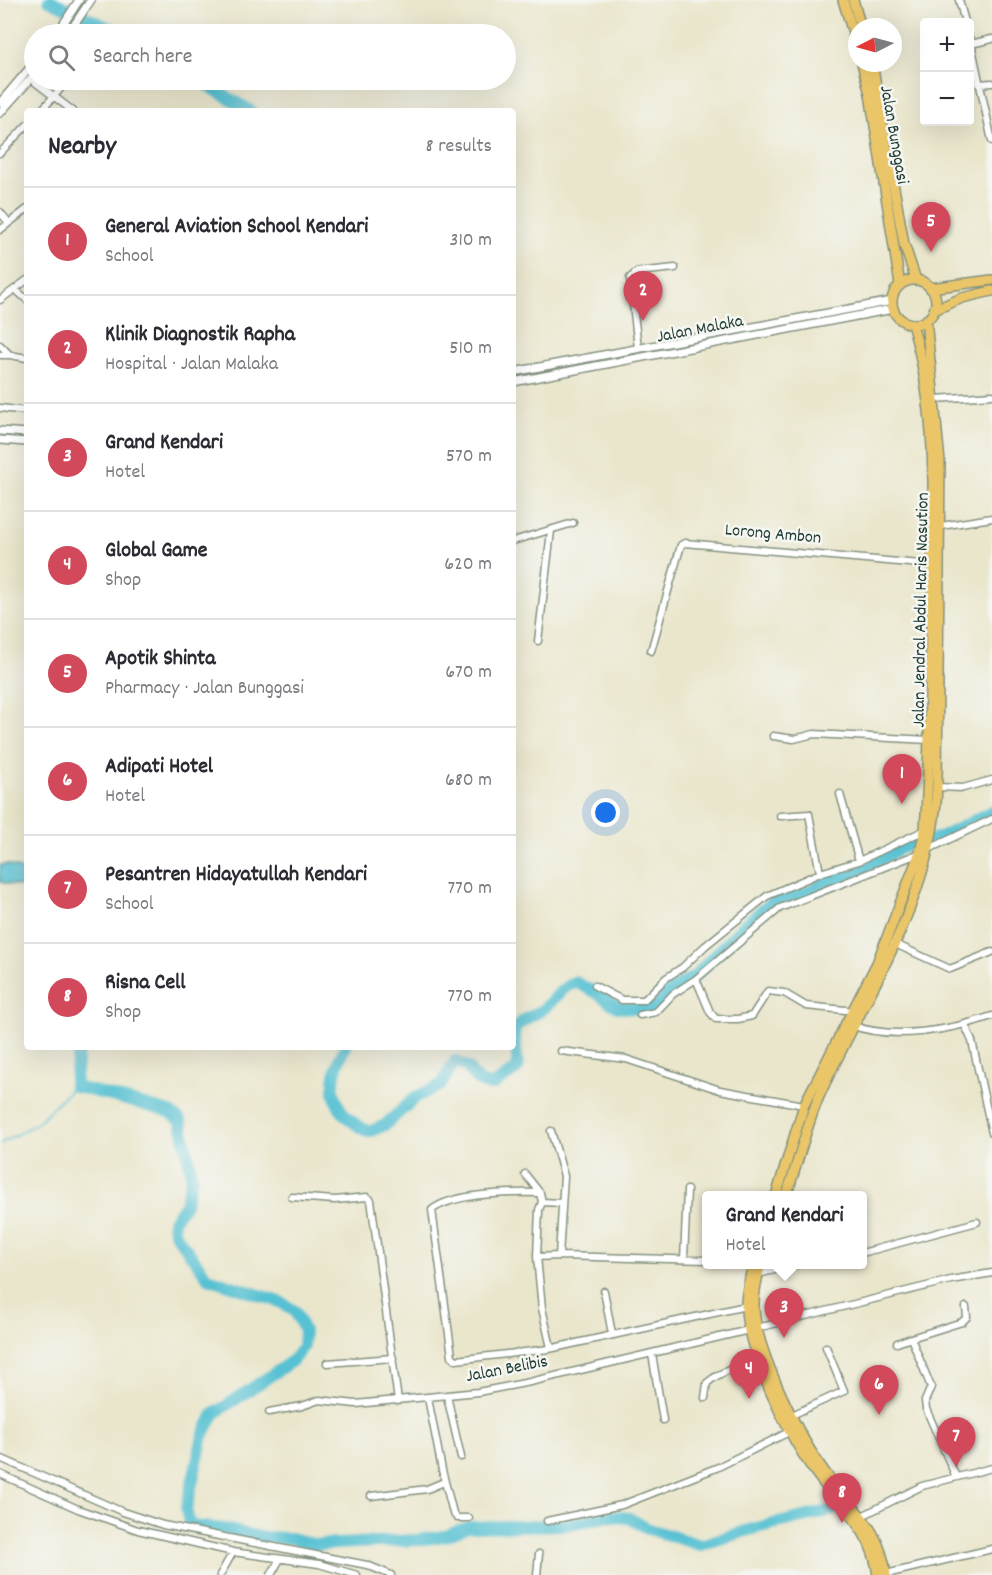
<!DOCTYPE html>
<meta charset="utf-8">
<style>
:root{--surface:#fff;--page:#f7f7f7;--text:#2b2b33;--muted:#7c7c81;--line:#e1e1e2;--accent:#d1495b}
body{margin:0;font-family:Dekko,sans-serif;background:var(--page);color:var(--text)}
.controls{position:absolute;right:18px;top:18px;display:grid;overflow:hidden;border-radius:6px;box-shadow:0 6px 24px #0002}
.controls button{width:54px;height:54px;display:grid;place-items:center;padding:0;border:0;border-bottom:2px solid var(--line);background:var(--surface);color:var(--text);font:30px sans-serif}
.compass{position:absolute;left:848px;top:18px;width:54px;height:54px;border-radius:50%;background:var(--surface);box-shadow:0 6px 24px #0002;rotate:264deg}
.you{position:absolute;left:606px;top:813px;width:21px;height:21px;margin:-15px;border:4px solid #fff;border-radius:50%;background:#1a73e8;box-shadow:0 0 0 9px #1a73e833}
.badge{display:grid;place-items:center;width:39px;height:39px;border-radius:50%;background:var(--accent);color:#fff;font-size:20px;font-weight:700}
.pin{position:absolute;translate:-50% -50px;filter:drop-shadow(0 2px 3px #0008)}
.pin::after{content:'';position:absolute;top:32px;width:21px;height:18px;background:inherit;clip-path:polygon(0 0,100% 0,50% 100%)}
.popup{position:absolute;left:702px;top:1191px;width:165px;height:78px;box-sizing:border-box;display:grid;place-content:center;border-radius:6px;background:var(--surface);filter:drop-shadow(0 2px 4px #0005);font-size:20px;white-space:nowrap;color:var(--muted)}
.popup b{font-size:22px;color:var(--text)}
.popup::after{content:'';position:absolute;left:50%;top:100%;margin-left:-12px;border:12px solid transparent;border-top-color:var(--surface)}
.list{margin:0;padding:0;list-style:none}
h2{display:flex;justify-content:space-between;align-items:center;height:78px;margin:0;padding:0 24px;font-size:26px}
h2 small{font-size:20px;font-weight:400;color:var(--muted)}
.list li{display:grid;grid-template-columns:39px 1fr auto;gap:18px;align-items:center;box-sizing:border-box;height:108px;padding:0 24px;border-top:2px solid var(--line)}
.list b{display:block;font-size:22px;white-space:nowrap}
.list p{margin:0;font-size:20px;white-space:nowrap;color:var(--muted)}
.list em{font-size:20px;font-style:normal;color:var(--muted)}
.icon{flex:none;width:33px;height:33px;fill:none;stroke:currentColor;stroke-width:2;stroke-linecap:round;stroke-linejoin:round}
.map{position:relative;flex:none;width:992px;height:1575px;overflow:hidden}
.search{position:absolute;background:var(--surface);box-shadow:0 6px 24px #0002;left:24px;top:24px;width:492px;height:66px;display:flex;align-items:center;gap:15px;box-sizing:border-box;padding:0 21px;border-radius:33px;color:var(--muted);font-size:22px}
.panel{position:absolute;background:var(--surface);box-shadow:0 6px 24px #0002;left:24px;top:108px;width:492px;height:942px;border-radius:6px}
.map>svg:first-child{display:block}
</style>
<div class="map">
<svg width="992" height="1575" viewBox="0 0 992 1575">
<rect width="100%" height="100%" fill="#f6f6f2"/>
<filter id="ink" filterUnits="userSpaceOnUse"><feTurbulence type="fractalNoise" baseFrequency=".0167" numOctaves="2"/><feDisplacementMap in="SourceGraphic" scale="12" xChannelSelector="R" yChannelSelector="G"/><feConvolveMatrix kernelMatrix="1 2 1 2 8 2 1 2 1" color-interpolation-filters="sRGB"/></filter>
<filter id="wash" filterUnits="userSpaceOnUse"><feTurbulence type="fractalNoise" baseFrequency=".008" numOctaves="4" result="noise"/><feDisplacementMap in="SourceGraphic" scale="24" xChannelSelector="R" yChannelSelector="G"/><feGaussianBlur stdDeviation="1.35" result="paint"/><feColorMatrix in="noise" values="0 0 0 0 0 0 0 0 0 0 0 0 0 0 0 0 0 1.4 0 .05"/><feComposite in="paint" operator="in"/></filter>
<g filter="url(#wash)">
<rect width="100%" height="100%" fill="#eae6cc"/>
<path fill="#57c1d2" stroke="#3b7f83" stroke-width="1.5" d="M 7,864 L 27,872 L 27,888 L 0,882 L 0,865 Z"/>
<g fill="none" stroke-linecap="round" stroke-linejoin="round">
<path stroke="#57c1d2" stroke-width="2" d="M 0,1144 L 37,1123 L 74,1086"/>
<path stroke="#57c1d2" stroke-width="12" d="M 49,0 L 122,34
M 198,80 L 251,111
M 79,1047 L 74,1086 L 170,1112 L 181,1121 L 192,1177 L 185,1204 L 173,1221 L 174,1232 L 208,1278 L 280,1302 L 295,1311 L 304,1331 L 303,1347 L 292,1361 L 214,1414 L 203,1436 L 186,1509 L 190,1526 L 225,1529 L 259,1537 L 291,1538 L 316,1545 L 418,1540 L 445,1536 L 468,1527 L 566,1525 L 609,1516 L 629,1518 L 649,1529 L 700,1545 L 756,1528 L 833,1510
M 345,1047 C 326,1085 329,1112 369,1132 L 385,1125 L 416,1097 L 441,1085 L 455,1061 L 467,1067 L 477,1080 L 485,1084 L 493,1085 L 518,1068 L 514,1029 C 522,1019 531,1017 542,1010 C 554,1001 560,988 575,982 L 597,993 L 617,1007 L 647,1010 L 659,1004 L 670,991 L 695,976 L 746,923 L 774,901 L 808,892 L 824,883 L 861,871 L 904,846 L 942,837 L 992,811"/>
</g>
</g>
<g filter="url(#ink)">
<g fill="none" stroke-linecap="round" stroke-linejoin="round">
<defs>
<path id="minor" d="M 959,0 L 965,22
M 970,39 L 992,141
M 971,44 L 992,39
M 35,82 L 73,111
M 978,84 L 992,83
M 41,111 L 68,80
M 0,153 L 27,125
M 0,212 L 9,223
M 0,230 L 27,209
M 15,289 L 27,300
M 0,300 L 27,280
M 0,345 L 10,355 L 27,358
M 638,348 L 630,278 L 637,272 L 675,268
M 0,355 L 10,355
M 936,399 L 992,395
M 0,408 L 27,411
M 941,526 L 992,518
M 513,541 L 573,523
M 538,641 L 551,531
M 651,651 L 681,545 L 685,543 L 932,565
M 773,736 L 794,739 L 814,734 L 929,740
M 937,787 L 963,788 L 992,780
M 840,794 L 859,861 L 925,830
M 780,816 L 809,814 L 820,873
M 929,849 L 992,819
M 893,943 L 950,969 L 992,952
M 696,979 L 710,1012 L 716,1019 L 738,1019 L 752,1016 L 768,991 L 784,993 L 806,1006 L 855,1011
M 595,986 L 622,1000 L 644,1000 L 666,978 L 683,967 L 705,946 L 767,896 L 820,873 L 859,861
M 640,1015 L 656,1012 L 673,994 L 696,979 L 780,908 L 920,853
M 851,1025 C 893,1041 952,1030 992,1016
M 965,1025 L 972,1041 L 992,1133
M 561,1051 L 626,1059 L 720,1090 L 804,1105
M 551,1131 L 564,1176 L 559,1256 L 706,1260
M 525,1174 L 540,1193 L 542,1202 L 561,1203
M 540,1193 C 514,1192 452,1193 432,1210 L 452,1356 L 456,1360 L 549,1349 L 746,1306
M 292,1197 L 335,1200 L 367,1197 L 371,1200 L 398,1401
M 862,1253 L 977,1222
M 537,1257 L 539,1210 L 542,1202
M 684,1259 L 687,1190
M 758,1274 L 799,1264
M 604,1291 L 612,1334
M 757,1328 L 951,1280 L 992,1273
M 897,1343 L 911,1338
M 551,1348 L 542,1308 L 537,1257 L 559,1256
M 652,1354 L 663,1420
M 327,1363 L 393,1358
M 447,1396 L 461,1457
M 428,1398 L 442,1470 L 453,1513 L 457,1518 L 469,1518
M 705,1398 L 707,1383 C 722,1370 740,1366 759,1361
M 269,1412 L 302,1406 L 319,1400 L 356,1404 L 478,1392 L 530,1382 L 749,1330
M 792,1415 L 844,1391 L 826,1347
M 0,1458 L 123,1512 L 163,1525 L 367,1565 L 391,1575
M 0,1474 L 78,1509 L 138,1530 L 233,1552 L 319,1564 L 357,1575
M 956,1477 L 926,1409 L 925,1401 L 931,1387 L 911,1338 L 962,1322 L 967,1317 L 966,1307
M 371,1496 L 427,1489 L 444,1482
M 858,1518 L 922,1486 L 992,1468
M 547,1521 L 622,1505 L 716,1468 L 791,1431
M 886,1574 L 992,1549
M 220,1575 L 233,1552
M 271,1575 L 280,1559
M 537,1575 L 539,1554"/>
<path id="tertiary" d="M 57,34 L 79,0
M 68,34 L 91,0
M 0,103 L 34,63
M 0,113 L 34,75
M 513,372 L 892,301
M 513,382 L 893,309
M 0,431 L 27,433
M 0,440 L 27,442"/>
<path id="trunk" d="M 843,0 L 857,46
M 853,0 L 861,27
M 862,63 L 870,94 L 900,285
M 872,63 L 904,244 L 916,280
M892 302a22 22 0 1 1 44 0a22 22 0 1 1-44 0Z
M 930,288 L 992,280
M 934,310 L 962,298 L 992,291
M 776,1196 L 804,1105 L 877,963 L 920,852 L 925,830 C 930,757 930,685 931,612 C 933,516 940,417 912,324
M 786,1196 C 799,1161 806,1125 821,1092 C 866,995 933,897 937,787 L 940,462 L 926,320
M 753,1264 C 750,1278 746,1291 746,1305 C 745,1349 791,1441 818,1476 C 844,1511 872,1529 878,1575
M 761,1264 C 757,1277 754,1291 754,1305 C 754,1349 802,1444 830,1479 C 856,1512 881,1531 886,1575"/>
</defs>
<use href="#minor" stroke="#849280" stroke-width="9"/>
<use href="#tertiary" stroke="#849280" stroke-width="10"/>
<use href="#trunk" stroke="#849280" stroke-width="12"/>
<use href="#minor" stroke="#fff" stroke-width="6"/>
<use href="#tertiary" stroke="#fff" stroke-width="7"/>
<use href="#trunk" stroke="#eac669" stroke-width="9"/>
</g>
</g>
<g text-anchor="middle" dominant-baseline="central" stroke-width="5" stroke-linejoin="round" paint-order="stroke">
<g font-size="18" fill="#1f3d34" stroke="#f6f6f2">
<text transform="translate(893 135) rotate(80)">Jalan Bunggasi</text>
<text transform="translate(700 330) rotate(-11)">Jalan Malaka</text>
<text transform="translate(773 535) rotate(5)">Lorong Ambon</text>
<text transform="translate(922 610) rotate(-89)">Jalan Jendral Abdul Haris Nasution</text>
<text transform="translate(507 1370) rotate(-11)">Jalan Belibis</text>
</g>
</g>
</svg>
<div class="controls">
<button>+</button>
<button>−</button>
</div>
<svg class="compass" viewBox="-18 -18 36 36"><path d="M0-13l5 13h-10z" fill="#e53935"/><path d="M0 13l5-13h-10z" fill="#7c7c81"/></svg>
<div class="you"></div>
<div class="pin badge" style="left:902px;top:804px">1</div>
<div class="pin badge" style="left:643px;top:321px">2</div>
<div class="pin badge" style="left:784px;top:1338px">3</div>
<div class="popup"><b>Grand Kendari</b>Hotel</div>
<div class="pin badge" style="left:749px;top:1399px">4</div>
<div class="pin badge" style="left:931px;top:252px">5</div>
<div class="pin badge" style="left:879px;top:1415px">6</div>
<div class="pin badge" style="left:956px;top:1467px">7</div>
<div class="pin badge" style="left:842px;top:1523px">8</div>
<div class="search"><svg class="icon" aria-label="search" viewBox="0 0 24 24"><circle cx="10" cy="10" r="6"/><path d="M15 15l6 6"/></svg>Search here</div>
<section class="panel">
<h2>Nearby<small>8 results</small></h2>
<ul class="list">
<li><span class="badge">1</span><div><b>General Aviation School Kendari</b><p>School</p></div><em>310 m</em></li>
<li><span class="badge">2</span><div><b>Klinik Diagnostik Rapha</b><p>Hospital · Jalan Malaka</p></div><em>510 m</em></li>
<li><span class="badge">3</span><div><b>Grand Kendari</b><p>Hotel</p></div><em>570 m</em></li>
<li><span class="badge">4</span><div><b>Global Game</b><p>Shop</p></div><em>620 m</em></li>
<li><span class="badge">5</span><div><b>Apotik Shinta</b><p>Pharmacy · Jalan Bunggasi</p></div><em>670 m</em></li>
<li><span class="badge">6</span><div><b>Adipati Hotel</b><p>Hotel</p></div><em>680 m</em></li>
<li><span class="badge">7</span><div><b>Pesantren Hidayatullah Kendari</b><p>School</p></div><em>770 m</em></li>
<li><span class="badge">8</span><div><b>Risna Cell</b><p>Shop</p></div><em>770 m</em></li>
</ul>
</section>
</div>
